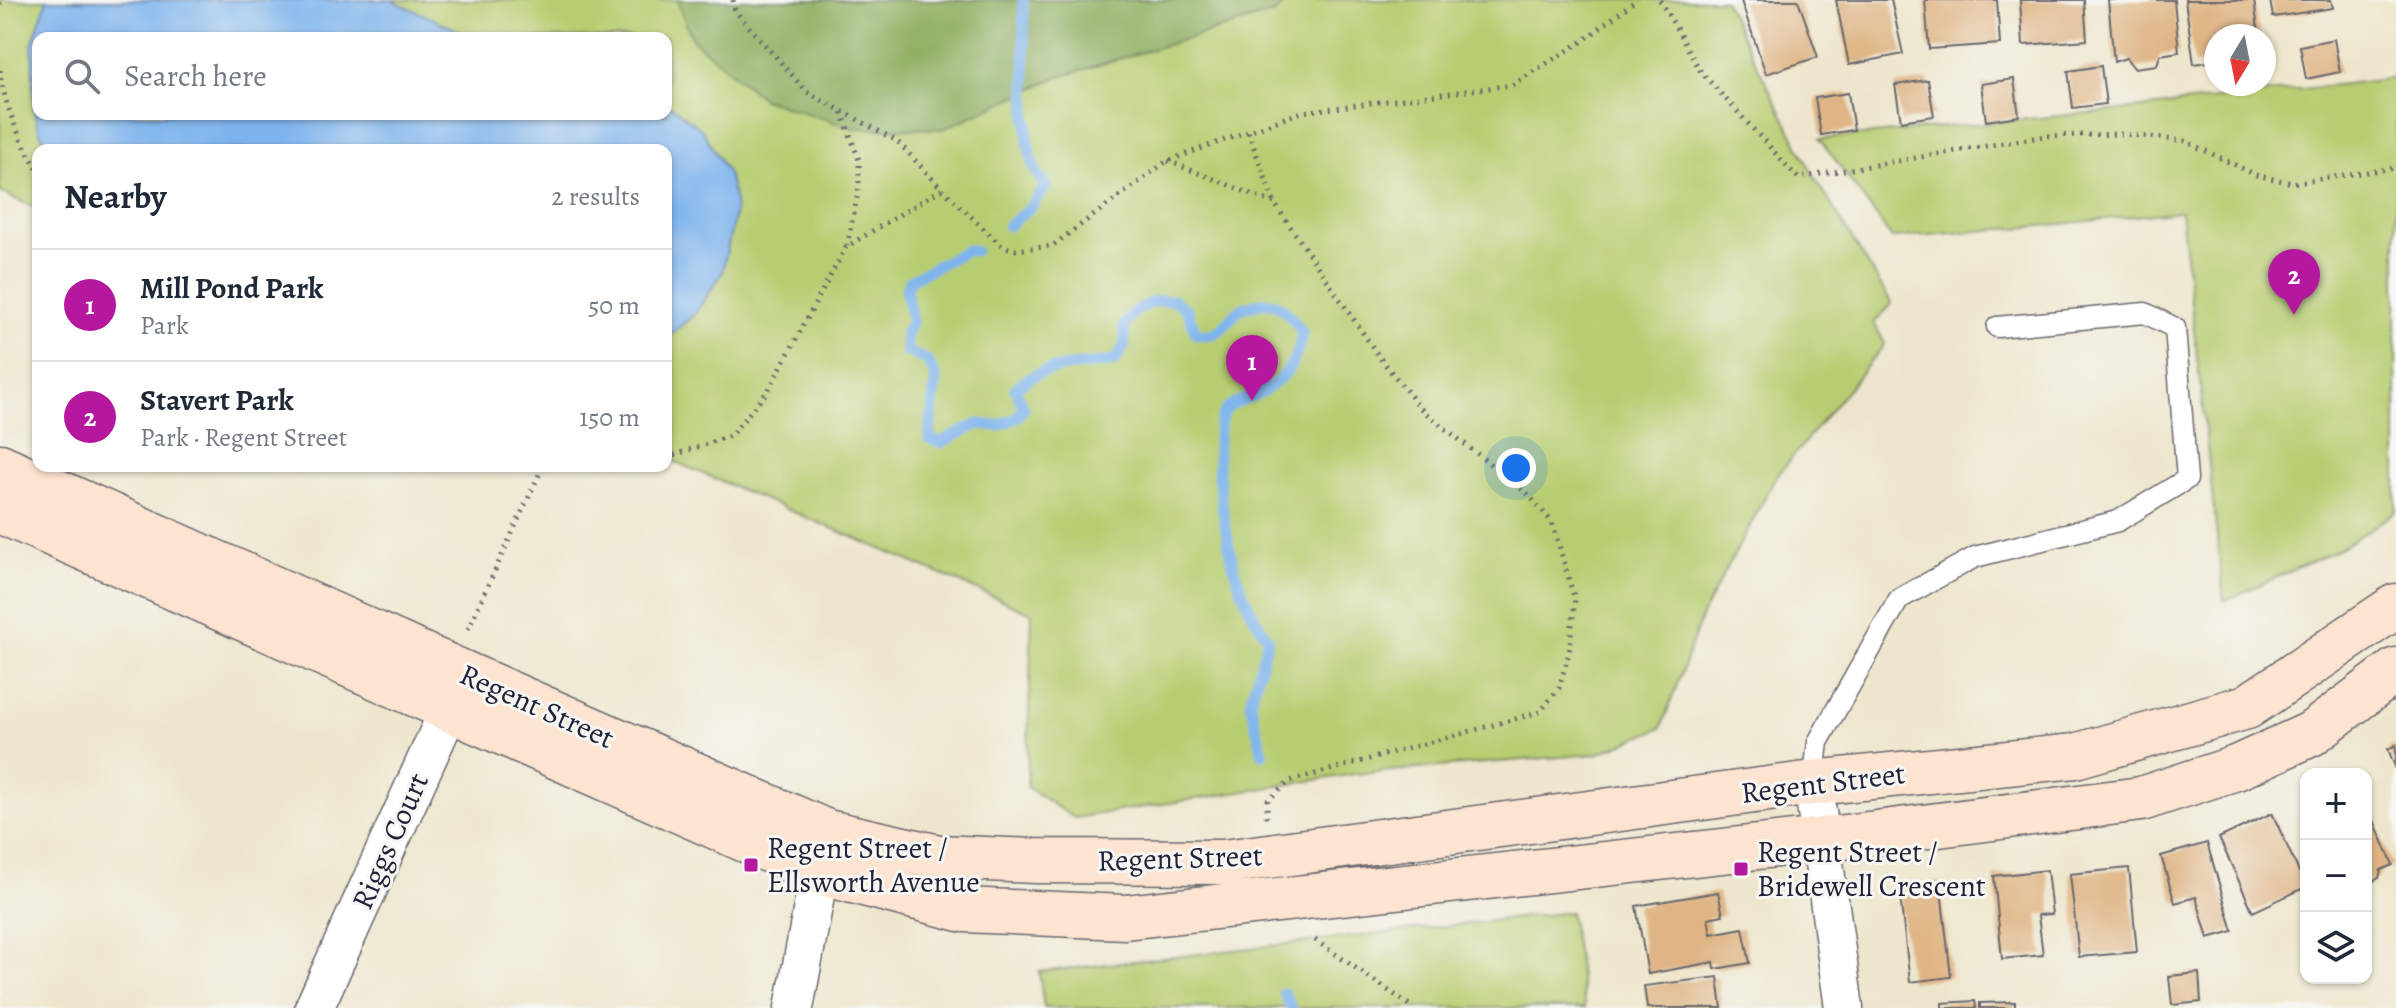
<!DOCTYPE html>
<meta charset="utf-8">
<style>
:root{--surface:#fff;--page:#f2f2f3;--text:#1f2937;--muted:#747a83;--line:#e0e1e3;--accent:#b5179e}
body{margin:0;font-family:Alegreya,serif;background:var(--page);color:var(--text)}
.controls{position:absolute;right:24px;bottom:24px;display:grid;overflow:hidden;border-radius:16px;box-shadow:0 2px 6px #0004}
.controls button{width:72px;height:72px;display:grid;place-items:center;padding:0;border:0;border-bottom:2px solid var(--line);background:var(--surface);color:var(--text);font:40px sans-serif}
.compass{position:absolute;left:2204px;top:24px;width:72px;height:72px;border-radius:50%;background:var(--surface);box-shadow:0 2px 6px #0004;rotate:190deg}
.you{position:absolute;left:1516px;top:468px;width:28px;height:28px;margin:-20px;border:6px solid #fff;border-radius:50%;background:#1a73e8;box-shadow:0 0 0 12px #1a73e833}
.badge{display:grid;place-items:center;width:52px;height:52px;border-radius:50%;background:var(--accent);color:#fff;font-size:26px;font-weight:700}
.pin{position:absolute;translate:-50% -66px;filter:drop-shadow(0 2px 4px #0008)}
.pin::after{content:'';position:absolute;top:42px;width:28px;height:24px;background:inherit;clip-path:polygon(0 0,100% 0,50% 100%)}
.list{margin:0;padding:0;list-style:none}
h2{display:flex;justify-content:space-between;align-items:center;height:104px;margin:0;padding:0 32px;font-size:34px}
h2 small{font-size:26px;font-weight:400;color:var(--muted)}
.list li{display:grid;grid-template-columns:52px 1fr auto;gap:24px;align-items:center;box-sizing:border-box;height:112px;padding:0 32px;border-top:2px solid var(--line)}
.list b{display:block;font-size:30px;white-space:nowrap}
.list p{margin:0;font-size:26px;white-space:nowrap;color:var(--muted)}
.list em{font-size:26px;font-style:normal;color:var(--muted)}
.icon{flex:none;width:44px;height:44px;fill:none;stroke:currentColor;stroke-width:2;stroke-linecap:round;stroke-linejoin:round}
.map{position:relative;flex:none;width:2396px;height:1008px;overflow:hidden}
.search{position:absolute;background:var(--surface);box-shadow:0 2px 6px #0004;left:32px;top:32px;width:640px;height:88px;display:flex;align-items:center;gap:20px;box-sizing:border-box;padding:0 28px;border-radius:16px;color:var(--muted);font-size:30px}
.panel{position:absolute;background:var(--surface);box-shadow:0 2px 6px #0004;left:32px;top:144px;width:640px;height:328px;border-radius:16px}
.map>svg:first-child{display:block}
</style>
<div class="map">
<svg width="2396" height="1008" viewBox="0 0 2396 1008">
<rect width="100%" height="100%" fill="#f6f6f2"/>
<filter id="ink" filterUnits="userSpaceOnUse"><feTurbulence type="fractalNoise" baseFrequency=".0125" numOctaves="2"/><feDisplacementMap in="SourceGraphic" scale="16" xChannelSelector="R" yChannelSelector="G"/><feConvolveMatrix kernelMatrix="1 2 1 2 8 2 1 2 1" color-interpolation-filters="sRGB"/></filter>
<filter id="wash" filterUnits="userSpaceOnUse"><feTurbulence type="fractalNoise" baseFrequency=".006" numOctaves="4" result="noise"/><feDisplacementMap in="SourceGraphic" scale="32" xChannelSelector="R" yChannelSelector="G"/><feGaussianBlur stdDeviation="1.8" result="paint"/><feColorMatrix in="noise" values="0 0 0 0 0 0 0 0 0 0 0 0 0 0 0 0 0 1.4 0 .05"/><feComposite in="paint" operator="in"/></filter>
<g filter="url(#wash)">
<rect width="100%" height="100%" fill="#eee6cc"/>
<path fill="#b8cd71" stroke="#6d7856" stroke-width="2" fill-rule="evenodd" d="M 0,0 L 1724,0 L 1811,171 L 1892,304 L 1874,323 L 1885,344 L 1776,477 L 1703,613 L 1661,728 L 1596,754 L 1354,774 L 1074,818 L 1027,787 L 1032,613 L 666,458 L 666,150 L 38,150 L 38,209 L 0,192 ZM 38,38 L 666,38 L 666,114 L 38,114 Z
M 2396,78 L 2396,512 L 2337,550 L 2224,601 L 2181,211 L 2051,225 L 1892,238 L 1820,139 L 2132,109 Z
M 1570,912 L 1585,1008 L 1044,1008 L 1039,972 Z"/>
<path fill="#92b063" stroke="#5a694f" stroke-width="2" d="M 677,0 L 1289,0 L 1274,13 L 1058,77 L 943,129 L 853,128 L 763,99 L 692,39 Z"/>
<path fill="#7eb4ed" stroke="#506b94" stroke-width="2" d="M 47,0 L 392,0 L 475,38 L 38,38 L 38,114 L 666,114 L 666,102 L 702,130 L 728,174 L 735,202 L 734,218 L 722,273 L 694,315 L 666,338 L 666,150 L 51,150 L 40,132 L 34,111 L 32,44 Z"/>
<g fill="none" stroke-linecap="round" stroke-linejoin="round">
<path stroke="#7eb4ed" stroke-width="11" d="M 1008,226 L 1031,207 L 1046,186 L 1035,170 L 1028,145 L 1023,0
M 975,251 L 967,250 L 910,280 L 906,289 L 912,322 L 906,332 L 906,351 L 927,360 L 936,377 L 929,438 L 940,443 L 978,424 L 998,426 L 1016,418 L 1024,408 L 1015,389 C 1041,363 1080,367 1115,361 L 1125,344 L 1124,326 L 1133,313 L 1154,301 L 1174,300 L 1187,310 L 1196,334 C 1221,338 1223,325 1238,311 C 1243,307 1250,306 1256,304 C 1279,297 1290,316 1302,332 C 1298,362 1282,384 1253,396 C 1244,399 1232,403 1226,410 C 1207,434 1226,537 1234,567 C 1241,594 1253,617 1268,639 L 1250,702 L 1263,754
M 1284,993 L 1291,1008"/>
</g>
<g id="blocks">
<path fill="#dfb585" d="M 1745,0 L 1798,0 L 1818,57 L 1766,74 L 1741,1 Z
M 1836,0 L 1891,0 L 1903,54 L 1849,65 Z
M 1925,0 L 1997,0 L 2000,44 L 1929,49 Z
M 2020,0 L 2084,0 L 2087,40 L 2023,45 Z
M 2108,0 L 2174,0 L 2179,52 L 2160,55 L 2157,65 L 2134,68 L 2126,58 L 2114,62 Z
M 2185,0 L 2254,0 L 2259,36 L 2216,36 L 2216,61 L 2194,64 Z
M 2270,0 L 2331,0 L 2333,8 L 2273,17 Z
M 2334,39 L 2340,72 L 2306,79 L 2300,46 Z
M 2101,66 L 2106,104 L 2073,108 L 2068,71 Z
M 2014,79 L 2019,116 L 1986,121 L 1981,84 Z
M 1928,80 L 1934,116 L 1901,121 L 1895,85 Z
M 1848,93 L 1854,130 L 1821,135 L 1815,98 Z
M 2396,745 L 2396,769 L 2388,749 Z
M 2366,802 L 2393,865 L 2381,870 L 2379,878 L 2371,882 L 2366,881 Z
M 2272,813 L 2306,887 L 2253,912 L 2219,838 Z
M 2207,843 L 2233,931 L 2208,938 L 2196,897 L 2175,903 L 2161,856 Z
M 2129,868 L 2137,952 L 2079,957 L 2070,874 Z
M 2047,870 L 2052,914 L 2038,915 L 2043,955 L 2002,959 L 1994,876 Z
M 1940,882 L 1951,977 L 1910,982 L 1899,887 Z
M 1718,892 L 1723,915 L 1708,918 L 1711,934 L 1743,928 L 1750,963 L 1715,969 L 1714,962 L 1648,974 L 1636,906 Z
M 2199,973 L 2201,1002 L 2172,1005 L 2169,976 Z
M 1718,977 L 1722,1008 L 1647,1008 L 1644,986 Z
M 1975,1001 L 1976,1008 L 1942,1008 L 1942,1003 Z
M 2015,1002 L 2015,1008 L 1980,1008 L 1980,1003 Z"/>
</g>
</g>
<g filter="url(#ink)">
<use href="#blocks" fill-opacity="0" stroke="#69676e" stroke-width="2"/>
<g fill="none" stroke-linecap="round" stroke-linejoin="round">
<defs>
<path id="lane" d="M 1813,783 L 1818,742 L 1899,599 L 1975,557 L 2118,521 L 2187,479 L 2175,328 L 2145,313 L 1997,327"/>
<path id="street" d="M 1813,783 L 1844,1008
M 314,1008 L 449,710 L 464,686
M 794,1008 L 825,842"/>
<path id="secondary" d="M 0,466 L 470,676 L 827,832 L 939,857 L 1035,861 L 1224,862 L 1813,783 L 2075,756 L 2247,707 L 2396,606
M 0,511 L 818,872 L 964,910 L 1125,917 L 1821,840 L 2141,799 L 2236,768 L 2311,734 L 2396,670"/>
</defs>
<use href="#lane" stroke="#69676e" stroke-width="23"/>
<use href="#street" stroke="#69676e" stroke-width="41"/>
<use href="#secondary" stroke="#69676e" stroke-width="47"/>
<path stroke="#69676e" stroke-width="5" stroke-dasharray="2 6" stroke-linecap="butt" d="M 733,0 L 735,11 L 807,92 L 897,141 L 942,189 L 1002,246 L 1015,250 L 1052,246 L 1167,161 L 1302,112 L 1512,85 L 1583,41 L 1636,0
M 1660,0 L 1701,72 L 1798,178 L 2045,136 L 2123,134 L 2185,141 L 2256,175 L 2292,183 L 2396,168
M 0,4 L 3,0
M 0,70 C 4,105 19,139 38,170
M 842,112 L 859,160 L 859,188 L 847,246
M 1248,132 L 1275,204 L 1380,358 L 1422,410 L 1528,494 L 1552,522 L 1575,600 L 1569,653 L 1559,688 L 1540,712 L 1290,781 L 1268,800 L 1266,818
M 1168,161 L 1274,203
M 666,454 L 674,455 L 730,436 L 768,391 L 846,247 L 942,189
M 468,629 L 543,466
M 1315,940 L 1414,1008"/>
<use href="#lane" stroke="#fff" stroke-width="20"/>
<use href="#street" stroke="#fff" stroke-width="38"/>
<use href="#secondary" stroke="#fde4d1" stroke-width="44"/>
</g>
</g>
<g fill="#b5179e" stroke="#f6f6f2" stroke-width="3">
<rect x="743" y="857" width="16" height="16" rx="4"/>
<rect x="1733" y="861" width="16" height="16" rx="4"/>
</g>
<g text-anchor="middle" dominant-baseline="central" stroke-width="6" stroke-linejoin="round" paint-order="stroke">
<g font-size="30" fill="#22223b" stroke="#f6f6f2">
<text transform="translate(537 706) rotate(24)">Regent Street</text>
<text transform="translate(1823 783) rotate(-7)">Regent Street</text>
<text transform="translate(390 841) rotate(-66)">Riggs Court</text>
<text transform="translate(1180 858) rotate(-2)">Regent Street</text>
</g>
<g font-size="30" fill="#22223b" stroke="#f6f6f2" text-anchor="start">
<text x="767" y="848">Regent Street /<tspan x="767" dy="34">Ellsworth Avenue</tspan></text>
<text x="1757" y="852">Regent Street /<tspan x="1757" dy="34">Bridewell Crescent</tspan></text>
</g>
</g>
</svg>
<div class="controls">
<button>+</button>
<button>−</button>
<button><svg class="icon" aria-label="layers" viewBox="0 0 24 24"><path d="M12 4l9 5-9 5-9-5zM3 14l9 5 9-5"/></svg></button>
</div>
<svg class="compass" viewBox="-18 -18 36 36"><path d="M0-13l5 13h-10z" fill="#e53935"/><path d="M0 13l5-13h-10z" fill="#747a83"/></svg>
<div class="you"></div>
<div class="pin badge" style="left:1252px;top:401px">1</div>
<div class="pin badge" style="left:2294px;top:315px">2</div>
<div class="search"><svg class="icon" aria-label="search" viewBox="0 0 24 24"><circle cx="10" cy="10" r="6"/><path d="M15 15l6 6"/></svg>Search here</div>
<section class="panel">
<h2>Nearby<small>2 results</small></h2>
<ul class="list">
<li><span class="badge">1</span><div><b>Mill Pond Park</b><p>Park</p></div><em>50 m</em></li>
<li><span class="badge">2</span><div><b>Stavert Park</b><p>Park · Regent Street</p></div><em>150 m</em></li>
</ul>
</section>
</div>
